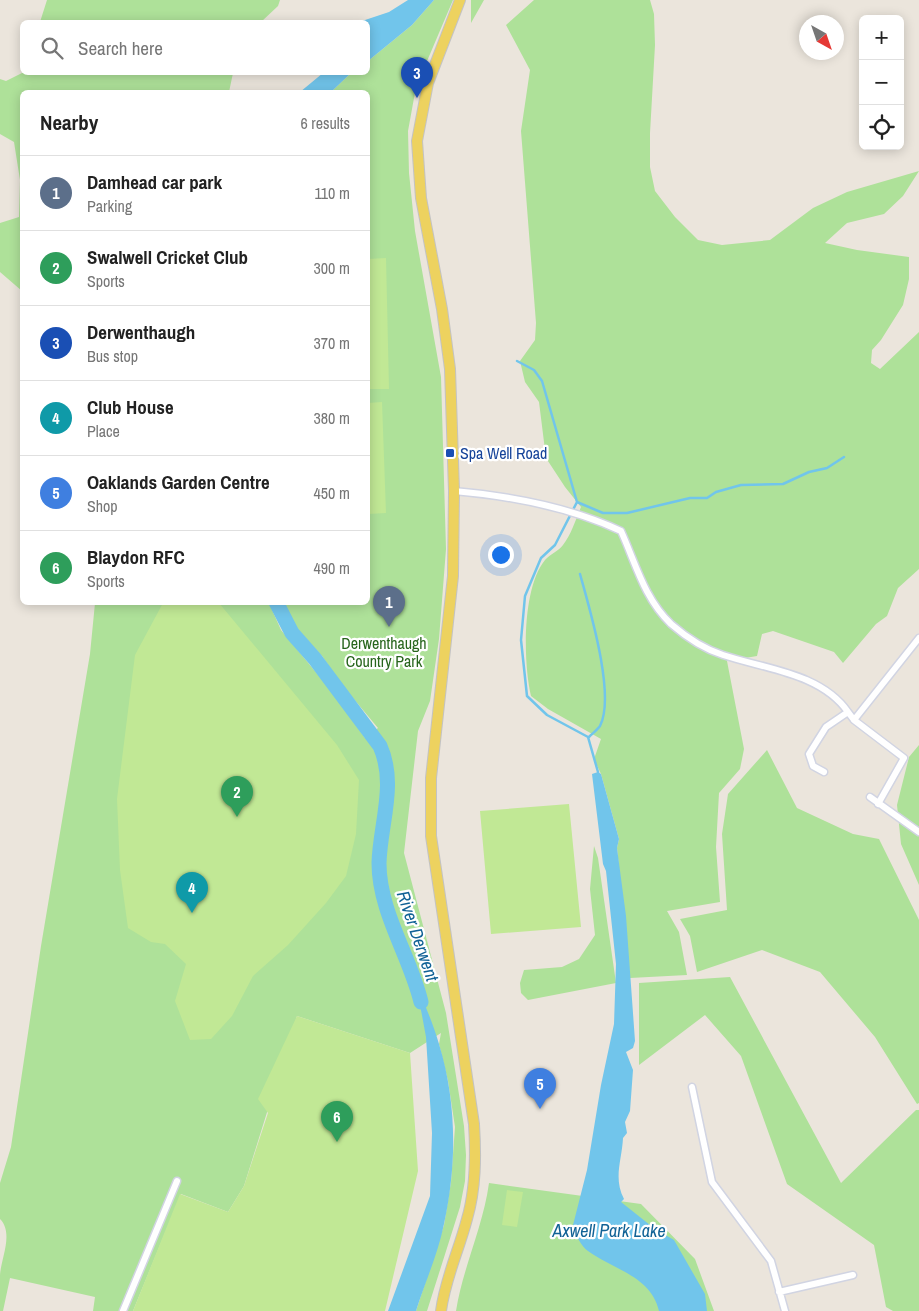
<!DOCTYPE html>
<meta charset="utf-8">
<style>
:root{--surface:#fff;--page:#f2f2f2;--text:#222;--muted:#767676;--line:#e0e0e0;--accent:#3f59f5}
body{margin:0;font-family:"Archivo Narrow",sans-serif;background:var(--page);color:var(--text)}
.controls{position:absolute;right:15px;top:15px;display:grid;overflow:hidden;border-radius:8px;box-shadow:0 2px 12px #0003}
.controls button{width:45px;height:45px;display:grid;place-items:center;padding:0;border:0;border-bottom:1px solid var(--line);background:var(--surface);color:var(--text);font:25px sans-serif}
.compass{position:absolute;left:799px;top:15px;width:45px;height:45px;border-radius:50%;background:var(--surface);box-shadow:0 2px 12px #0003;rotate:140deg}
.you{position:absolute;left:500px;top:554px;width:18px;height:18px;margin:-12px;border:4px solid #fff;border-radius:50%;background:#1a73e8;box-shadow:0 0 0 8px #1a73e833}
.badge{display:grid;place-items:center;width:32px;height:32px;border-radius:50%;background:var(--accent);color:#fff;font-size:16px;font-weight:700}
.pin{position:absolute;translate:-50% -41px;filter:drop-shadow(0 1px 2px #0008)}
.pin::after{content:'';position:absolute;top:26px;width:18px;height:15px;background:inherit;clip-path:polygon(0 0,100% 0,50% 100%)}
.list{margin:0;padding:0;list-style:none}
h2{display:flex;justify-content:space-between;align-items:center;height:65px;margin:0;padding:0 20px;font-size:21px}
h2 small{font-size:16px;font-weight:400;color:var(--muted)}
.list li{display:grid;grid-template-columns:32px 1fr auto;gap:15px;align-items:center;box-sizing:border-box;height:75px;padding:0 20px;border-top:1px solid var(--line)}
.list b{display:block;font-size:19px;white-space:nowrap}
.list p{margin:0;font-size:16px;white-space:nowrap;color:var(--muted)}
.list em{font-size:16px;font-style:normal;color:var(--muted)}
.icon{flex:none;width:28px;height:28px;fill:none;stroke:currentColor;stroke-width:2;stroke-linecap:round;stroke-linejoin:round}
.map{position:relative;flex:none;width:919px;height:1311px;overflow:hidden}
.search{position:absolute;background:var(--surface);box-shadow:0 2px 12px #0003;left:20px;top:20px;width:350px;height:55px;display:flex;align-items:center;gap:12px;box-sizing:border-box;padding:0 18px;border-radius:8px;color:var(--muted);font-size:19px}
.panel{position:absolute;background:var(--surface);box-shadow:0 2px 12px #0003;left:20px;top:90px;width:350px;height:515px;border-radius:8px}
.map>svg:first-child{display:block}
</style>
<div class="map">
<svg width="919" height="1311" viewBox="0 0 919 1311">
<rect width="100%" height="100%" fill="#ebe5dc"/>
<path fill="#aee199" d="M 47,0 L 280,0 L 278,6 L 261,22 L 40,22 Z
M 434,0 L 453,0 L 416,87 L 408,131 L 409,173 L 415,231 L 441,377 L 446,549 L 439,639 L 430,701 L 418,731 L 404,853 L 446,1013 L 464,1126 L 466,1155 L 465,1181 L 460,1207 L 427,1311 L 416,1311 L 444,1225 L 451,1182 L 455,1127 L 448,1081 L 439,1044 L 441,1033 L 410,1053 L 297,1016 L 244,1186 L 228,1212 L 181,1194 L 133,1311 L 93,1311 L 95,1297 L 10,1278 L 3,1311 L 0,1311 C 0,1299 0,1287 0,1275 C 1,1258 14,1233 0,1219 L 0,1183 L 11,1147 L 41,946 L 90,654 L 95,603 L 269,603 L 281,630 L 333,693 L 365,738 L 378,728 L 343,686 L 322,656 L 291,622 L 281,603 L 368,602 L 368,92 L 331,92 L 351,73 L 368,72 L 368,61 L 412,25 Z
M 471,0 L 484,0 L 471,23 Z
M 534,0 L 650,0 L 654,14 L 655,45 L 650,133 L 650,167 L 655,191 L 675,217 L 698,240 L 722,245 L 770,240 L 813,208 L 847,192 L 919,171 L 903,196 L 884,214 L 847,223 L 825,243 L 857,250 L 909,257 L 909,279 L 903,305 L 881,340 L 872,350 L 871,363 L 880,369 L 919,332 L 919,569 L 898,588 L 887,616 L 876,624 L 843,663 L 834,652 L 773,631 L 762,634 L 757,656 L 727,661 L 744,749 L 740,769 L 719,793 L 716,847 L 720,902 L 667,911 L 679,932 L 687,975 L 630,978 L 617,848 L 619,839 L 601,774 L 594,759 L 601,739 L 548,709 L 531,696 C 523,662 522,588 545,560 C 550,554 559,551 563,545 C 571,535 576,519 581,507 L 565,487 L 546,458 L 539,402 L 525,382 L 520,361 L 535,340 L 536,323 L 521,131 L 530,70 L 506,25 Z
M 24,72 L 233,73 L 229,92 L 22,92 L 22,291 L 0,272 L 0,223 L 19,217 L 20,180 L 14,142 L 0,134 L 0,79 L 6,81 Z
M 919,745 L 919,885 L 901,844 L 897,805 L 909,757 Z
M 767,750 L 797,808 L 853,834 L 879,839 L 919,920 L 919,1103 L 917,1104 L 875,1037 L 820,972 L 762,950 L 697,972 L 690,936 L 680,919 L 727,910 L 722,834 L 728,794 Z
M 594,846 L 598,858 L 616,983 L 528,1000 L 521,993 L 520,983 L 524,970 L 562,967 L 579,959 L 595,935 L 590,889 Z
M 730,977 L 841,1183 L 916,1110 L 919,1110 L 919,1311 L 893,1311 L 886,1307 L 874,1245 L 787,1184 L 741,1056 L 705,1015 L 639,1065 L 639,983 Z
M 489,1183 L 641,1204 L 695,1259 L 714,1311 L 456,1311 C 463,1267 483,1227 489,1183 Z"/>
<path fill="#c1e895" d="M 386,258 L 389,389 L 368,389 L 368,259 Z
M 382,402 L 386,513 L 368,514 L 368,403 Z
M 163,603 L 219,603 L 337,745 L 359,780 L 356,834 L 346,876 L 326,903 L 288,945 L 253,976 L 232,1016 L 211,1039 L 190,1040 L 175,1001 L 186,964 L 165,944 L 151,942 L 128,928 L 120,870 L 117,799 L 135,655 Z
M 569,804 L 581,927 L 491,934 L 480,811 Z
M 297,1016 L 410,1053 L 418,1171 L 385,1311 L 133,1311 L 180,1194 L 228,1212 L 244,1186 L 268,1113 L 258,1099 Z
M 507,1190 L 523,1192 L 517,1227 L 502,1225 Z"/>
<path fill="#71c5eb" d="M 408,0 L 434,0 L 412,25 L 368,61 L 368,22 L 359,22 L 389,12 Z
M 323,73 L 351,73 L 331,92 L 300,92 Z
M 598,772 L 601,774 L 619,839 L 617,848 L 626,916 L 635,1041 L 633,1048 L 626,1052 L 633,1070 L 630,1111 L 625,1122 L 627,1133 L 623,1138 C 622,1160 613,1178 624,1199 L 621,1202 L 655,1229 L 674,1240 L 705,1294 L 707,1311 L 659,1311 C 651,1276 614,1270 588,1251 C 581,1246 577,1236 572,1229 L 587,1170 L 601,1085 L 614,1024 L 616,964 L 606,871 L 603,864 L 592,774 Z
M 416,983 C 424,1003 433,1023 439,1044 C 457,1103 457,1164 444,1224 C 438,1254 425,1282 416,1311 L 388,1311 L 430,1196 L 432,1133 L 426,1037 Z"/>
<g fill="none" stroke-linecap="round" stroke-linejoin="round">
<path stroke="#71c5eb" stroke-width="2.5" d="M 517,361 L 534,370 L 542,381 L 577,502 L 555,545 L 541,558 L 525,596 L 521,640 L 527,696 L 547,715 L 588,737 L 598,772
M 577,502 L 603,513 L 627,513 L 690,498 L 707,498 L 716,492 L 741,485 L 783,484 L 809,472 L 827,468 L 844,457
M 580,574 C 589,607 616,695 600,726 C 597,730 592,734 589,737"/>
<path stroke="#71c5eb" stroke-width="15" d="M 276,602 L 292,633 L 315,659 L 380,746 C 397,784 380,824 379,863 C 379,912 410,956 421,1002"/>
<defs>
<path id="street" d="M 454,491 C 510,496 570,507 621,531 C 636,564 644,598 671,624 C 686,637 704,649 723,655 C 765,669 821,673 848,712 L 826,727 L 809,754 L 813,766 L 824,772
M 848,712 L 854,720 L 919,638
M 854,720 L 904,758 L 878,804
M 870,797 L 919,832
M 692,1087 L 712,1182 L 771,1261 L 785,1311
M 779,1292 L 853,1275
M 123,1311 L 177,1181"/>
<path id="primary" d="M 441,1311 C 445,1279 459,1250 467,1219 C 476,1188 476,1156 474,1124 L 431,836 L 431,778 L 453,576 L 454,491 L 450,369 L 442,309 L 421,198 L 417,141 L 428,83 L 460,0"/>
</defs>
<use href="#street" stroke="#d1d4e2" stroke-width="9"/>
<use href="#primary" stroke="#c3c3c3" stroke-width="12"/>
<use href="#street" stroke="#fff" stroke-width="6"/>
<use href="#primary" stroke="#edd25f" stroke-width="10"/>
</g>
<rect fill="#1a4fb4" stroke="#fff" stroke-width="2" x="445" y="448" width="10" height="10" rx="2.5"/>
<g text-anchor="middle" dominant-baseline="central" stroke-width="4.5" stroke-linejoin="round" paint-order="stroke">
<g font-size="16" fill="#164399" stroke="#fff" text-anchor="start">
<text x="460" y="453">Spa Well Road</text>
</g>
<g font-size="16" fill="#27651c" stroke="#fff">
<text x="384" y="643">Derwenthaugh<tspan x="384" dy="18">Country Park</tspan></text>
</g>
<g font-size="18" font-style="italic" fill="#116296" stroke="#fff">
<text transform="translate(418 936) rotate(71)">River Derwent</text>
<text x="609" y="1230">Axwell Park Lake</text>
</g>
</g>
</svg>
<div class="controls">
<button>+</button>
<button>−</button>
<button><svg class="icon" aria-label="locate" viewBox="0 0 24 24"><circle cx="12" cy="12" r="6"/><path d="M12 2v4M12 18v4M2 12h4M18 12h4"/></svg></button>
</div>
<svg class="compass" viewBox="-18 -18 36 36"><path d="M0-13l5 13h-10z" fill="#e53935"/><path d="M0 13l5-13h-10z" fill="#767676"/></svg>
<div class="you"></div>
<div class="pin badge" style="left:389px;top:627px;background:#5c6f8a">1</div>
<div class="pin badge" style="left:237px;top:817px;background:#2e9e5b">2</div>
<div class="pin badge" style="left:417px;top:98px;background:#1a4fb4">3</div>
<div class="pin badge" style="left:192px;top:913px;background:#0f9aa8">4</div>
<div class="pin badge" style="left:540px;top:1109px;background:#3f7fe0">5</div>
<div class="pin badge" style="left:337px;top:1142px;background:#2e9e5b">6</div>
<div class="search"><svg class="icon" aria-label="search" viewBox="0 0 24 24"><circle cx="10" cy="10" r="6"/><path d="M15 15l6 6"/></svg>Search here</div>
<section class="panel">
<h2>Nearby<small>6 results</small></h2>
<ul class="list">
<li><span class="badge" style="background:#5c6f8a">1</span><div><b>Damhead car park</b><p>Parking</p></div><em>110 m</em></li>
<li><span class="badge" style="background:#2e9e5b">2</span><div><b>Swalwell Cricket Club</b><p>Sports</p></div><em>300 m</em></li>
<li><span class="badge" style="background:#1a4fb4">3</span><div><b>Derwenthaugh</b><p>Bus stop</p></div><em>370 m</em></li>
<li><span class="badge" style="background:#0f9aa8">4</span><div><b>Club House</b><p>Place</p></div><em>380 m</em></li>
<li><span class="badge" style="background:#3f7fe0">5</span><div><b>Oaklands Garden Centre</b><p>Shop</p></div><em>450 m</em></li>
<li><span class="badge" style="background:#2e9e5b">6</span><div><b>Blaydon RFC</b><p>Sports</p></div><em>490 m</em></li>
</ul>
</section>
</div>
